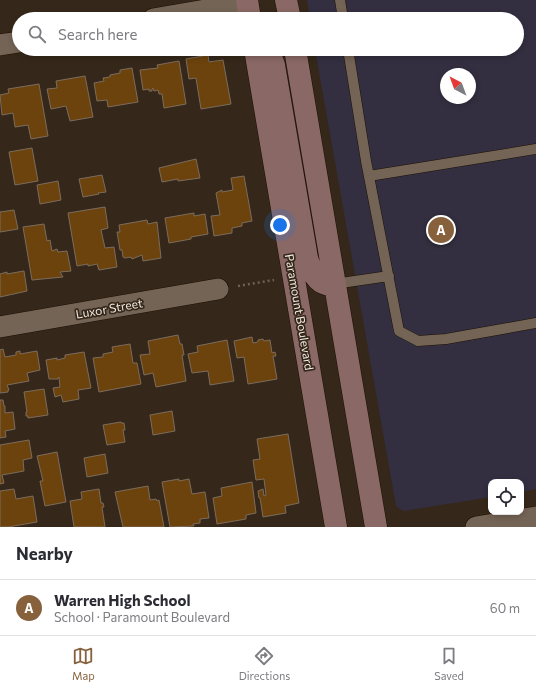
<!DOCTYPE html>
<meta charset="utf-8">
<style>
:root{--surface:#fff;--page:#f7f7f7;--text:#2b2b33;--muted:#7c7c81;--line:#e1e1e2;--accent:#87613c}
body{margin:0;font-family:Commissioner,sans-serif;background:var(--page);color:var(--text)}
.controls{position:absolute;right:12px;bottom:12px;display:grid;overflow:hidden;border-radius:8px;box-shadow:0 2px 6px #0003}
.controls button{width:36px;height:36px;display:grid;place-items:center;padding:0;border:0;border-bottom:1px solid var(--line);background:var(--surface);color:var(--text);font:20px sans-serif}
.compass{position:absolute;left:440px;top:68px;width:36px;height:36px;border-radius:50%;background:var(--surface);box-shadow:0 2px 6px #0003;rotate:319deg}
.you{position:absolute;left:280px;top:225px;width:14px;height:14px;margin:-10px;border:3px solid #fff;border-radius:50%;background:#1a73e8;box-shadow:0 0 0 6px #1a73e833}
.badge{display:grid;place-items:center;width:26px;height:26px;border-radius:50%;background:var(--accent);color:#fff;font-size:13px;font-weight:700}
.pin{position:absolute;translate:-50% -50%;border:2px solid #fff;box-shadow:0 1px 4px #0006}
.list{margin:0;padding:0;list-style:none}
h2{display:flex;justify-content:space-between;align-items:center;height:52px;margin:0;padding:0 16px;font-size:17px}
h2 small{font-size:13px;font-weight:400;color:var(--muted)}
.list li{display:grid;grid-template-columns:26px 1fr auto;gap:12px;align-items:center;box-sizing:border-box;height:56px;padding:0 16px;border-top:1px solid var(--line)}
.list b{display:block;font-size:15px;white-space:nowrap}
.list p{margin:0;font-size:13px;white-space:nowrap;color:var(--muted)}
.list em{font-size:13px;font-style:normal;color:var(--muted)}
.icon{flex:none;width:22px;height:22px;fill:none;stroke:currentColor;stroke-width:2;stroke-linecap:round;stroke-linejoin:round}
.map{position:relative;flex:none;width:536px;height:527px;overflow:hidden}
.search{position:absolute;background:var(--surface);box-shadow:0 2px 6px #0003;left:12px;right:12px;top:12px;height:44px;display:flex;align-items:center;gap:10px;box-sizing:border-box;padding:0 14px;border-radius:22px;color:var(--muted);font-size:15px}
.sheet{height:108px;background:var(--surface)}
nav{display:flex;justify-content:space-around;align-items:center;box-sizing:border-box;height:56px;border-top:1px solid var(--line);background:var(--surface);font-size:11px;color:var(--muted)}
nav a{display:grid;justify-items:center;gap:2px}
nav .on{color:var(--accent)}
.map>svg:first-child{display:block}
</style>
<div class="map">
<svg width="536" height="527" viewBox="0 0 536 527">
<rect width="100%" height="100%" fill="#35281a"/>
<path fill="#332f40" fill-rule="evenodd" d="M 307,0 L 536,0 L 536,489 L 521,492 L 521,482 L 491,482 L 491,497 L 403,511 L 396,506 L 315,49 L 517,49 L 517,19 L 310,19 ZM 446,74 L 470,74 L 470,98 L 446,98 Z"/>
<path fill="#6c430d" stroke="#7c6c5d" d="M 208,55 L 209,62 L 223,60 L 231,104 L 201,109 L 196,78 L 189,79 L 186,59 Z
M 179,61 L 186,104 L 164,108 L 162,94 L 159,94 L 158,90 L 154,91 L 153,88 L 152,89 L 152,91 L 149,91 L 149,89 L 143,90 L 140,70 L 158,68 L 157,65 Z
M 132,68 L 138,102 L 108,107 L 107,100 L 97,101 L 94,83 L 104,81 L 103,78 L 110,77 L 110,75 L 120,73 L 120,70 Z
M 85,76 L 93,117 L 70,121 L 66,106 L 51,109 L 47,89 L 57,88 L 56,81 Z
M 39,84 L 48,136 L 31,139 L 28,125 L 15,127 L 13,113 L 2,115 L 0,95 L 9,93 L 8,89 Z
M 32,148 L 38,181 L 15,185 L 9,152 Z
M 196,159 L 200,178 L 178,181 L 178,179 L 162,182 L 159,168 Z
M 102,175 L 106,192 L 98,193 L 99,194 L 83,197 L 79,179 Z
M 244,176 L 252,221 L 242,223 L 242,226 L 232,228 L 232,233 L 214,236 L 211,216 L 220,215 L 216,193 L 222,190 L 222,192 L 233,190 L 231,178 Z
M 58,181 L 61,200 L 40,204 L 37,185 Z
M 105,207 L 108,228 L 101,230 L 105,248 L 114,247 L 117,267 L 99,270 L 97,264 L 88,266 L 88,264 L 77,266 L 68,213 Z
M 14,210 L 18,229 L 0,232 L 0,212 Z
M 194,213 L 194,216 L 205,214 L 208,234 L 191,237 L 191,239 L 169,243 L 165,218 Z
M 147,220 L 148,224 L 157,222 L 161,258 L 143,261 L 142,255 L 132,259 L 131,257 L 125,258 L 123,257 L 122,250 L 120,250 L 117,232 L 120,232 L 119,225 Z
M 44,224 L 47,241 L 50,240 L 52,251 L 57,249 L 58,252 L 67,251 L 71,271 L 60,272 L 63,277 L 32,280 L 23,227 Z
M 24,271 L 27,291 L 0,297 L 0,274 L 7,272 L 7,274 Z
M 178,335 L 180,344 L 182,344 L 184,355 L 182,355 L 186,381 L 156,387 L 153,373 L 144,375 L 140,355 L 150,354 L 148,341 Z
M 252,337 L 253,343 L 258,342 L 258,340 L 263,339 L 264,341 L 270,340 L 272,353 L 275,352 L 276,356 L 273,356 L 277,379 L 248,384 L 244,357 L 237,358 L 234,341 Z
M 227,340 L 234,381 L 210,385 L 208,371 L 192,373 L 188,354 L 198,352 L 197,346 Z
M 130,344 L 133,363 L 137,363 L 141,384 L 99,392 L 93,358 L 103,357 L 103,354 L 113,352 L 112,347 Z
M 3,349 L 5,357 L 16,355 L 16,352 L 20,351 L 20,354 L 37,351 L 40,370 L 27,373 L 29,381 L 7,385 L 9,390 L 8,390 L 8,392 L 0,393 L 0,350 Z
M 84,352 L 91,388 L 78,390 L 79,399 L 63,402 L 61,395 L 55,397 L 53,388 L 60,387 L 59,377 L 58,378 L 58,379 L 49,379 L 46,360 L 57,358 L 57,360 L 65,358 L 65,355 Z
M 44,389 L 48,415 L 28,418 L 28,416 L 26,416 L 26,412 L 27,412 L 24,392 Z
M 0,400 L 3,400 L 4,406 L 5,406 L 5,413 L 13,412 L 15,429 L 5,431 L 6,437 L 0,438 Z
M 172,411 L 175,431 L 153,435 L 150,415 Z
M 121,422 L 121,423 L 124,423 L 125,430 L 123,430 L 125,442 L 107,445 L 103,425 Z
M 288,434 L 299,503 L 285,506 L 286,513 L 263,517 L 260,498 L 259,498 L 258,491 L 263,489 L 264,496 L 266,495 L 264,479 L 256,480 L 253,460 L 260,459 L 257,439 Z
M 29,440 L 32,458 L 23,460 L 24,471 L 2,475 L 4,483 L 0,484 L 0,445 Z
M 57,452 L 66,502 L 45,506 L 40,481 L 43,481 L 37,456 Z
M 105,454 L 108,473 L 87,477 L 84,458 Z
M 179,479 L 179,481 L 189,479 L 192,494 L 205,492 L 209,518 L 200,519 L 200,523 L 193,524 L 194,526 L 170,527 L 162,482 Z
M 252,482 L 256,513 L 246,515 L 246,519 L 217,524 L 213,498 L 222,496 L 221,488 Z
M 148,486 L 150,500 L 156,499 L 157,501 L 159,500 L 164,527 L 123,527 L 115,492 Z
M 14,489 L 16,499 L 33,496 L 37,522 L 8,527 L 0,527 L 0,491 Z
M 99,489 L 101,503 L 103,503 L 104,507 L 102,507 L 105,527 L 74,527 L 70,501 L 82,499 L 81,492 Z"/>
<g fill="none" stroke-linecap="round" stroke-linejoin="round">
<defs>
<path id="service" d="M 340,0 L 343,19
M 348,49 L 366,161 L 399,331 L 418,341 L 446,339 L 536,323
M 369,176 L 536,149
M 334,284 L 389,276"/>
<path id="minor" d="M 153,19 L 247,3
M 0,45 L 19,42
M 0,327 L 218,289
M 476,527 L 536,517"/>
<path id="secondary" d="M 247,0 L 250,19
M 286,0 L 290,19
M 255,49 L 336,527
M 263,49 L 269,52 L 274,65 L 307,258 C 311,271 318,287 334,284
M 295,49 L 376,527"/>
</defs>
<use href="#service" stroke="#1c1004" stroke-width="11"/>
<use href="#minor" stroke="#1c1004" stroke-width="22"/>
<use href="#secondary" stroke="#1c1004" stroke-width="23"/>
<path stroke="#6e6256" stroke-width="2.5" stroke-dasharray="2 3" stroke-linecap="butt" d="M 238,286 L 274,280"/>
<use href="#service" stroke="#746455" stroke-width="10"/>
<use href="#minor" stroke="#746455" stroke-width="21"/>
<use href="#secondary" stroke="#8a6865" stroke-width="22"/>
</g>
<g text-anchor="middle" dominant-baseline="central" stroke-width="3.5" stroke-linejoin="round" paint-order="stroke">
<g font-size="12" fill="#f1e8df" stroke="#35281a">
<text transform="translate(109 308) rotate(-10)">Luxor Street</text>
<text transform="translate(300 312) rotate(80)">Paramount Boulevard</text>
</g>
</g>
</svg>
<div class="controls">
<button><svg class="icon" aria-label="locate" viewBox="0 0 24 24"><circle cx="12" cy="12" r="6"/><path d="M12 2v4M12 18v4M2 12h4M18 12h4"/></svg></button>
</div>
<svg class="compass" viewBox="-18 -18 36 36"><path d="M0-13l5 13h-10z" fill="#e53935"/><path d="M0 13l5-13h-10z" fill="#7c7c81"/></svg>
<div class="you"></div>
<div class="pin badge" style="left:441px;top:230px">A</div>
<div class="search"><svg class="icon" aria-label="search" viewBox="0 0 24 24"><circle cx="10" cy="10" r="6"/><path d="M15 15l6 6"/></svg>Search here</div>
</div>
<section class="sheet">
<h2>Nearby<small></small></h2>
<ul class="list">
<li><span class="badge">A</span><div><b>Warren High School</b><p>School · Paramount Boulevard</p></div><em>60 m</em></li>
</ul>
</section>
<nav>
<a class="on"><svg class="icon" aria-label="map" viewBox="0 0 24 24"><path d="M3 6l6-2 6 2 6-2v14l-6 2-6-2-6 2zM9 4v14M15 6v14"/></svg>Map</a>
<a><svg class="icon" aria-label="directions" viewBox="0 0 24 24"><path d="M12 3l9 9-9 9-9-9zM9 14v-3h6M13 9l2 2-2 2"/></svg>Directions</a>
<a><svg class="icon" aria-label="saved" viewBox="0 0 24 24"><path d="M7 4h10v16l-5-4-5 4z"/></svg>Saved</a>
</nav>
